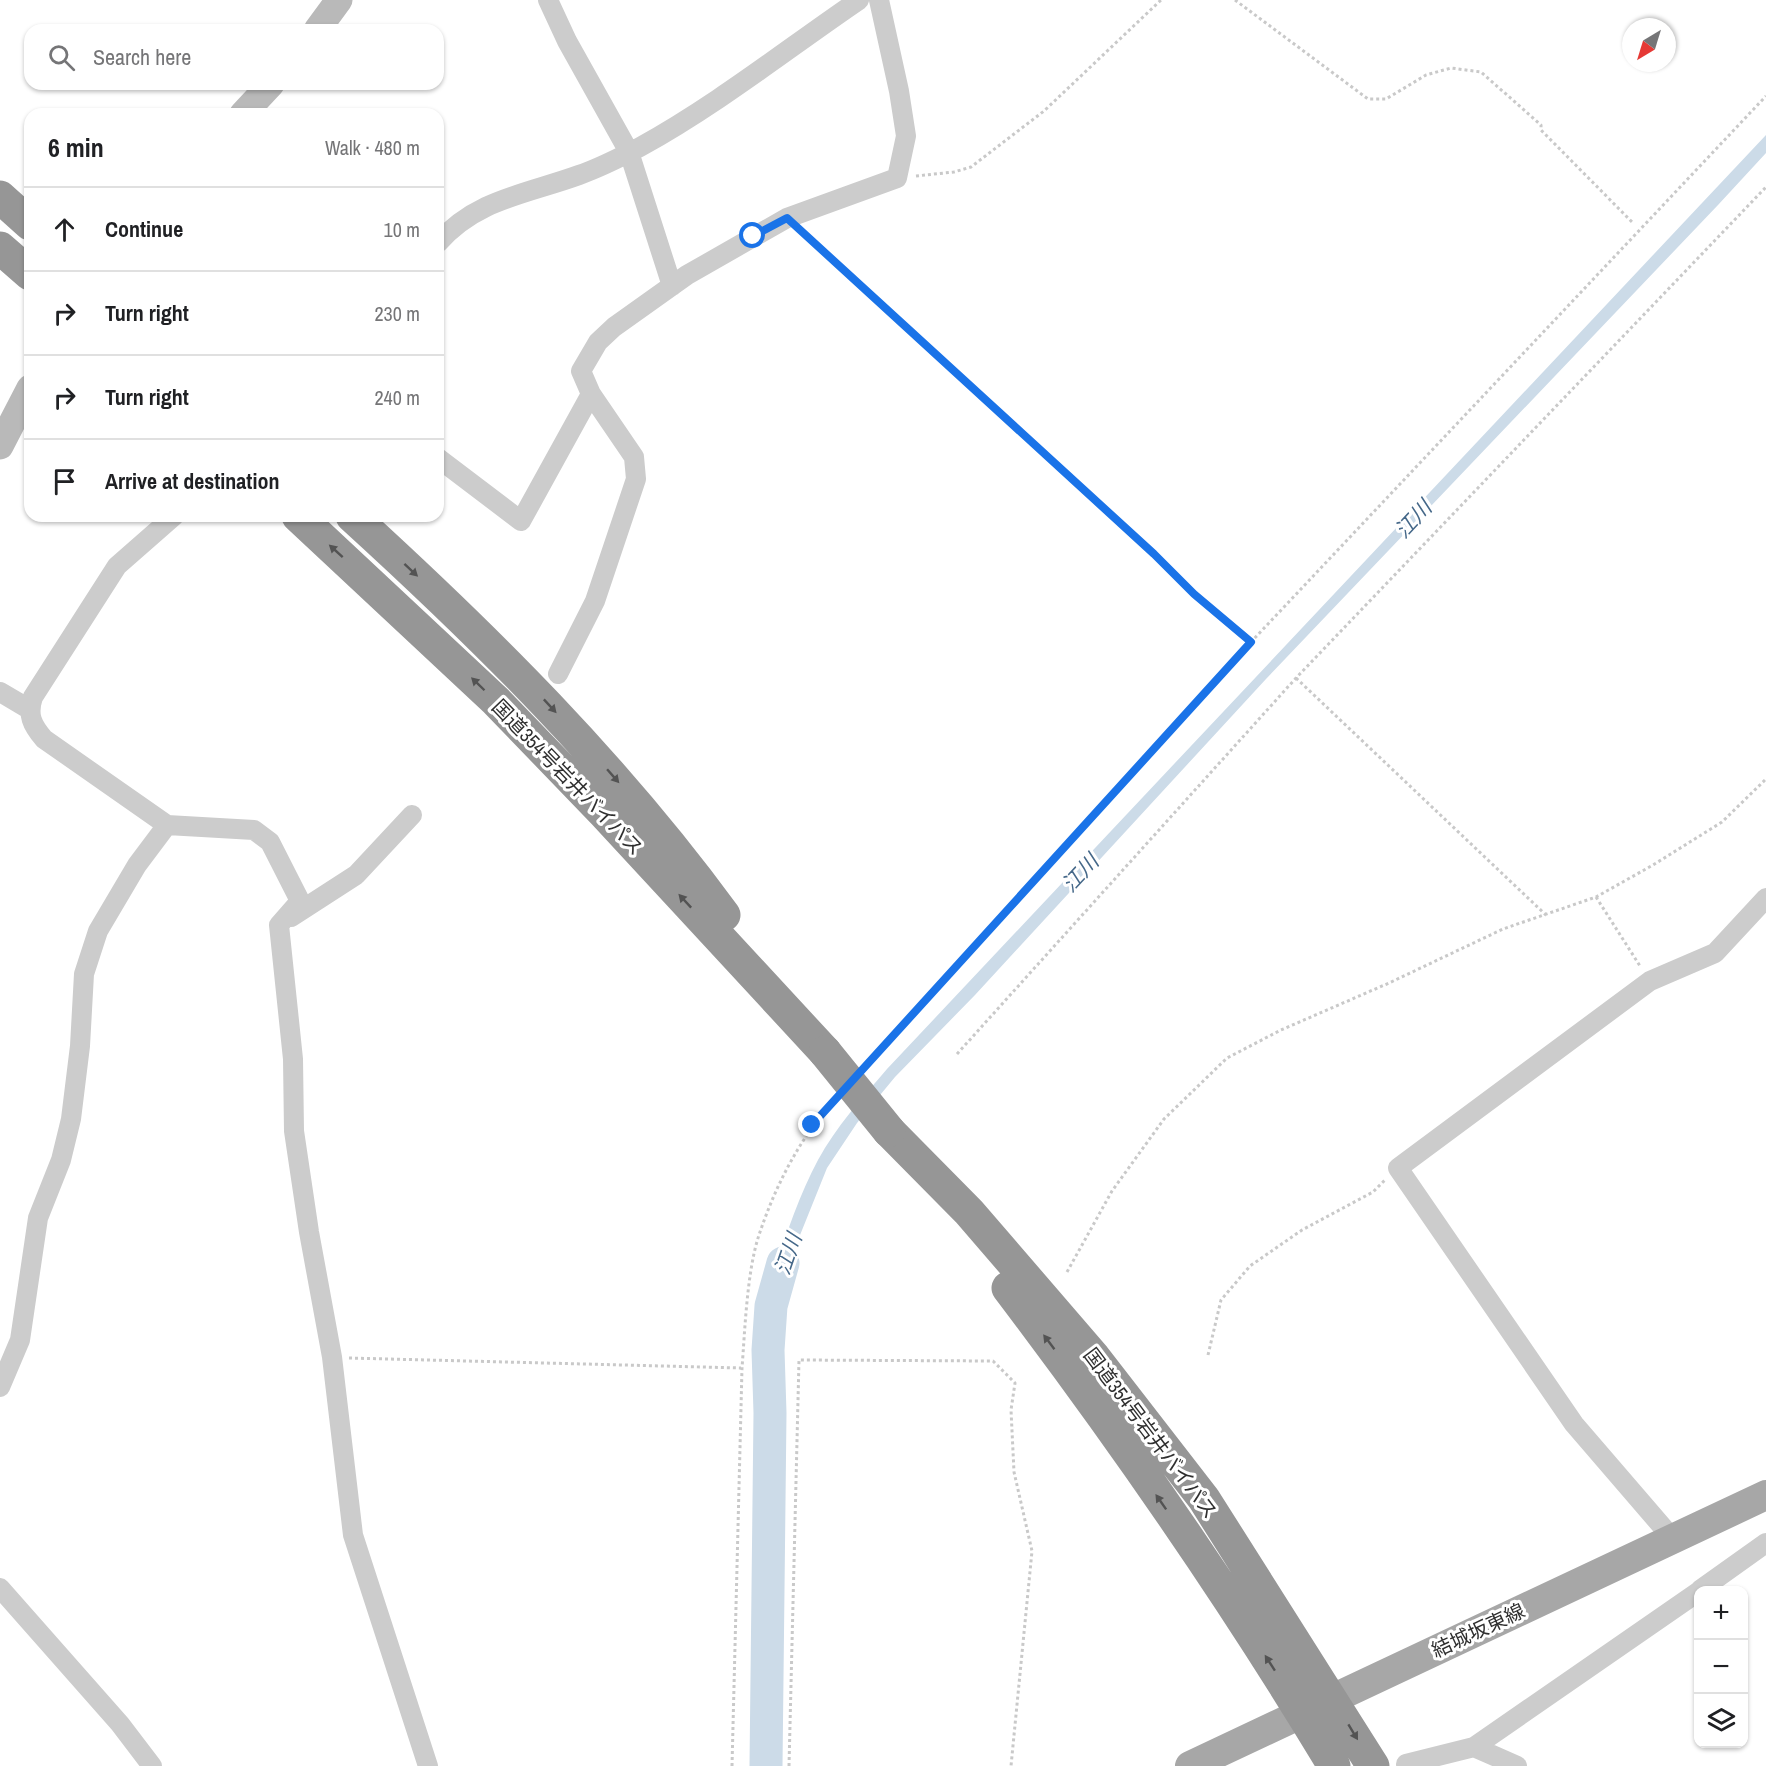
<!DOCTYPE html>
<meta charset="utf-8">
<style>
:root{--surface:#fff;--page:#f2f2f2;--text:#202124;--muted:#757577;--line:#e0e0e0}
body{margin:0;font-family:"Archivo Narrow","Noto Sans JP",sans-serif;background:var(--page);color:var(--text)}
.controls{position:absolute;right:18px;bottom:18px;display:grid;overflow:hidden;border-radius:12px;box-shadow:0 2px 4px #0004}
.controls button{width:54px;height:54px;display:grid;place-items:center;padding:0;border:0;border-bottom:2px solid var(--line);background:var(--surface);color:var(--text);font:30px sans-serif}
.compass{position:absolute;left:1622px;top:18px;width:54px;height:54px;border-radius:50%;background:var(--surface);box-shadow:0 2px 4px #0004;rotate:218deg}
.stop{position:absolute;width:18px;height:18px;margin:-14px;border:4px solid #1a73e8;border-radius:50%;background:#fff}
.stop.end{background:#1a73e8;border-color:#fff;box-shadow:0 2px 6px #0008}
.list{margin:0;padding:0;list-style:none}
h2{display:flex;justify-content:space-between;align-items:center;height:78px;margin:0;padding:0 24px;font-size:26px}
h2 small{font-size:20px;font-weight:400;color:var(--muted)}
.list li{display:grid;grid-template-columns:39px 1fr auto;gap:18px;align-items:center;box-sizing:border-box;height:84px;padding:0 24px;border-top:2px solid var(--line)}
.list b{display:block;font-size:22px;white-space:nowrap}
.list em{font-size:20px;font-style:normal;color:var(--muted)}
.icon{flex:none;width:33px;height:33px;fill:none;stroke:currentColor;stroke-width:2;stroke-linecap:round;stroke-linejoin:round}
.map{position:relative;flex:none;width:1766px;height:1766px;overflow:hidden}
.search{position:absolute;background:var(--surface);box-shadow:0 2px 4px #0004;left:24px;top:24px;width:420px;height:66px;display:flex;align-items:center;gap:15px;box-sizing:border-box;padding:0 21px;border-radius:18px;color:var(--muted);font-size:22px}
.panel{position:absolute;background:var(--surface);box-shadow:0 2px 4px #0004;left:24px;top:108px;width:420px;height:414px;border-radius:18px}
.map>svg:first-child{display:block}
</style>
<div class="map">
<svg width="1766" height="1766" viewBox="0 0 1766 1766">
<rect width="100%" height="100%" fill="#fff"/>
<path fill="#ccdbe8" d="M 1766,135 L 1766,153 L 1718,205 L 1266,679 L 975,995 L 895,1077 L 857,1123 L 827,1168 L 790,1260 L 777,1307 L 766,1302 C 778,1257 796,1201 818,1160 C 836,1127 862,1098 887,1069 Z"/>
<g fill="none" stroke-linecap="round" stroke-linejoin="round">
<path stroke="#ccdbe8" stroke-width="33" d="M 766,1766 L 770,1413 L 768,1350 L 771,1306 L 783,1263"/>
<path stroke="#c9c9c9" stroke-width="3" stroke-dasharray="3 3" stroke-linecap="butt" d="M 1235,0 L 1368,99 L 1386,99 L 1426,75 L 1451,68 L 1481,72 L 1541,125 L 1541,130 L 1633,223
M 916,176 L 954,172 L 971,167 L 1044,111 L 1161,0
M 802,233 L 1154,554 L 1194,594 L 1251,642
M 1296,678 L 1547,916
M 1596,897 L 1640,966
M 957,1054 L 1296,678 L 1766,187
M 867,1064 L 1251,642 L 1766,96
M 1067,1272 L 1112,1191 L 1164,1119 L 1227,1058 L 1281,1030 L 1389,983 L 1503,929 L 1596,897 L 1653,865 L 1722,822 L 1766,779
M 1208,1355 L 1221,1300 L 1250,1266 L 1302,1230 L 1373,1192 L 1385,1180
M 349,1358 L 741,1368
M 732,1766 L 742,1368 C 745,1329 747,1271 759,1235 C 775,1187 799,1139 833,1102
M 789,1766 L 799,1360 L 993,1361 L 1015,1383 L 1011,1410 L 1014,1472 L 1032,1551 L 1011,1766"/>
<path stroke="#ccc" stroke-width="20" d="M 548,0 L 567,41 L 629,152 L 672,286
M 438,243 C 476,199 527,194 579,175 C 599,168 621,157 640,147 C 718,104 787,49 859,0
M 438,458 L 521,521 L 591,394
M 174,516 L 117,566 L 33,697 C 27,715 32,725 44,739 L 167,825 L 254,830 L 270,842 L 300,901 L 279,925 L 293,1059 L 294,1131 L 309,1232 L 332,1357 L 353,1535 L 428,1766
M 558,674 L 595,601 L 636,479 L 634,457 L 591,394 L 581,371 L 598,342 L 614,327 L 687,275 L 787,218 L 897,178 L 906,136 L 899,91 L 879,0
M 0,692 L 29,709
M 291,917 L 356,875 L 412,815
M 0,1387 L 20,1340 L 38,1218 L 61,1160 L 71,1119 L 80,1046 L 84,974 L 98,931 L 137,865 L 167,825
M 1673,1539 L 1574,1424 L 1398,1168 L 1650,981 L 1715,953 L 1766,898
M 0,1588 L 120,1724 L 152,1766
M 1700,1590 L 1766,1543
M 1474,1747 L 1517,1766
M 1408,1766 L 1406,1764 L 1474,1747 L 1698,1592"/>
<path stroke="#b9b9b9" stroke-width="27" d="M 317,30 L 339,0
M 243,114 L 271,84
M 0,446 L 30,388"/>
<path stroke="#a7a7a7" stroke-width="30" d="M 1190,1766 L 1766,1495"/>
<path stroke="#969696" stroke-width="33" d="M 0,197 L 30,224
M 0,248 L 30,274
M 298,516 L 496,701 L 604,813 L 825,1052
M 352,516 C 488,640 615,766 724,915
M 889,1131 L 969,1212 L 1094,1357 L 1204,1499 L 1373,1766
M 1008,1288 C 1124,1441 1235,1601 1334,1766"/>
<path stroke="#969696" stroke-width="33" d="M 825,1052 L 889,1131"/>
</g>
<defs><path id="oneway-solid" d="M-6-.8H1V-3.2L6.5 0L1 3.2V.8H-6Z" transform="scale(1.5)"/></defs>
<g fill="#535353">
<use href="#oneway-solid" transform="translate(336 551) rotate(-138)"/>
<use href="#oneway-solid" transform="translate(411 570) rotate(43)"/>
<use href="#oneway-solid" transform="translate(478 684) rotate(-136)"/>
<use href="#oneway-solid" transform="translate(550 706) rotate(47)"/>
<use href="#oneway-solid" transform="translate(613 776) rotate(49)"/>
<use href="#oneway-solid" transform="translate(685 901) rotate(-133)"/>
<use href="#oneway-solid" transform="translate(1049 1342) rotate(-127)"/>
<use href="#oneway-solid" transform="translate(1161 1502) rotate(-125)"/>
<use href="#oneway-solid" transform="translate(1270 1663) rotate(-123)"/>
<use href="#oneway-solid" transform="translate(1353 1732) rotate(59)"/>
</g>
<g fill="none" stroke-linecap="round" stroke-linejoin="round">
<path stroke="#1a73e8" stroke-width="8" d="M 753,236 L 787,218 L 1154,554 L 1194,594 L 1251,642 L 812,1125"/>
</g>
<g text-anchor="middle" dominant-baseline="central" stroke-width="6" stroke-linejoin="round" paint-order="stroke">
<g font-size="20" fill="#2f2f2f" stroke="#fff">
<text transform="translate(568 777) rotate(46)">国道354号岩井バイパス</text>
<text transform="translate(1151 1433) rotate(53)">国道354号岩井バイパス</text>
<text transform="translate(1478 1630) rotate(-25)">結城坂東線</text>
</g>
<g font-size="21" font-style="italic" fill="#456889" stroke="#fff">
<text transform="translate(1413 519) rotate(-47)">江川</text>
<text transform="translate(1080 873) rotate(-47)">江川</text>
<text transform="translate(788 1254) rotate(-71)">江川</text>
</g>
</g>
</svg>
<div class="controls">
<button>+</button>
<button>−</button>
<button><svg class="icon" aria-label="layers" viewBox="0 0 24 24"><path d="M12 4l9 5-9 5-9-5zM3 14l9 5 9-5"/></svg></button>
</div>
<svg class="compass" viewBox="-18 -18 36 36"><path d="M0-13l5 13h-10z" fill="#e53935"/><path d="M0 13l5-13h-10z" fill="#757577"/></svg>
<div class="stop" style="left:753px;top:236px"></div>
<div class="stop end" style="left:812px;top:1125px"></div>
<div class="search"><svg class="icon" aria-label="search" viewBox="0 0 24 24"><circle cx="10" cy="10" r="6"/><path d="M15 15l6 6"/></svg>Search here</div>
<section class="panel">
<h2>6 min<small>Walk · 480 m</small></h2>
<ul class="list">
<li><svg class="icon" aria-label="ahead" viewBox="0 0 24 24"><path d="M12 20V5M6 11l6-6 6 6"/></svg><div><b>Continue</b></div><em>10 m</em></li>
<li><svg class="icon" aria-label="right" viewBox="0 0 24 24"><path d="M7 20v-9h11M14 6l5 5-5 5"/></svg><div><b>Turn right</b></div><em>230 m</em></li>
<li><svg class="icon" aria-label="right" viewBox="0 0 24 24"><path d="M7 20v-9h11M14 6l5 5-5 5"/></svg><div><b>Turn right</b></div><em>240 m</em></li>
<li><svg class="icon" aria-label="arrive" viewBox="0 0 24 24"><path d="M6 21V4h12l-3 4 3 4H6"/></svg><div><b>Arrive at destination</b></div></li>
</ul>
</section>
</div>
